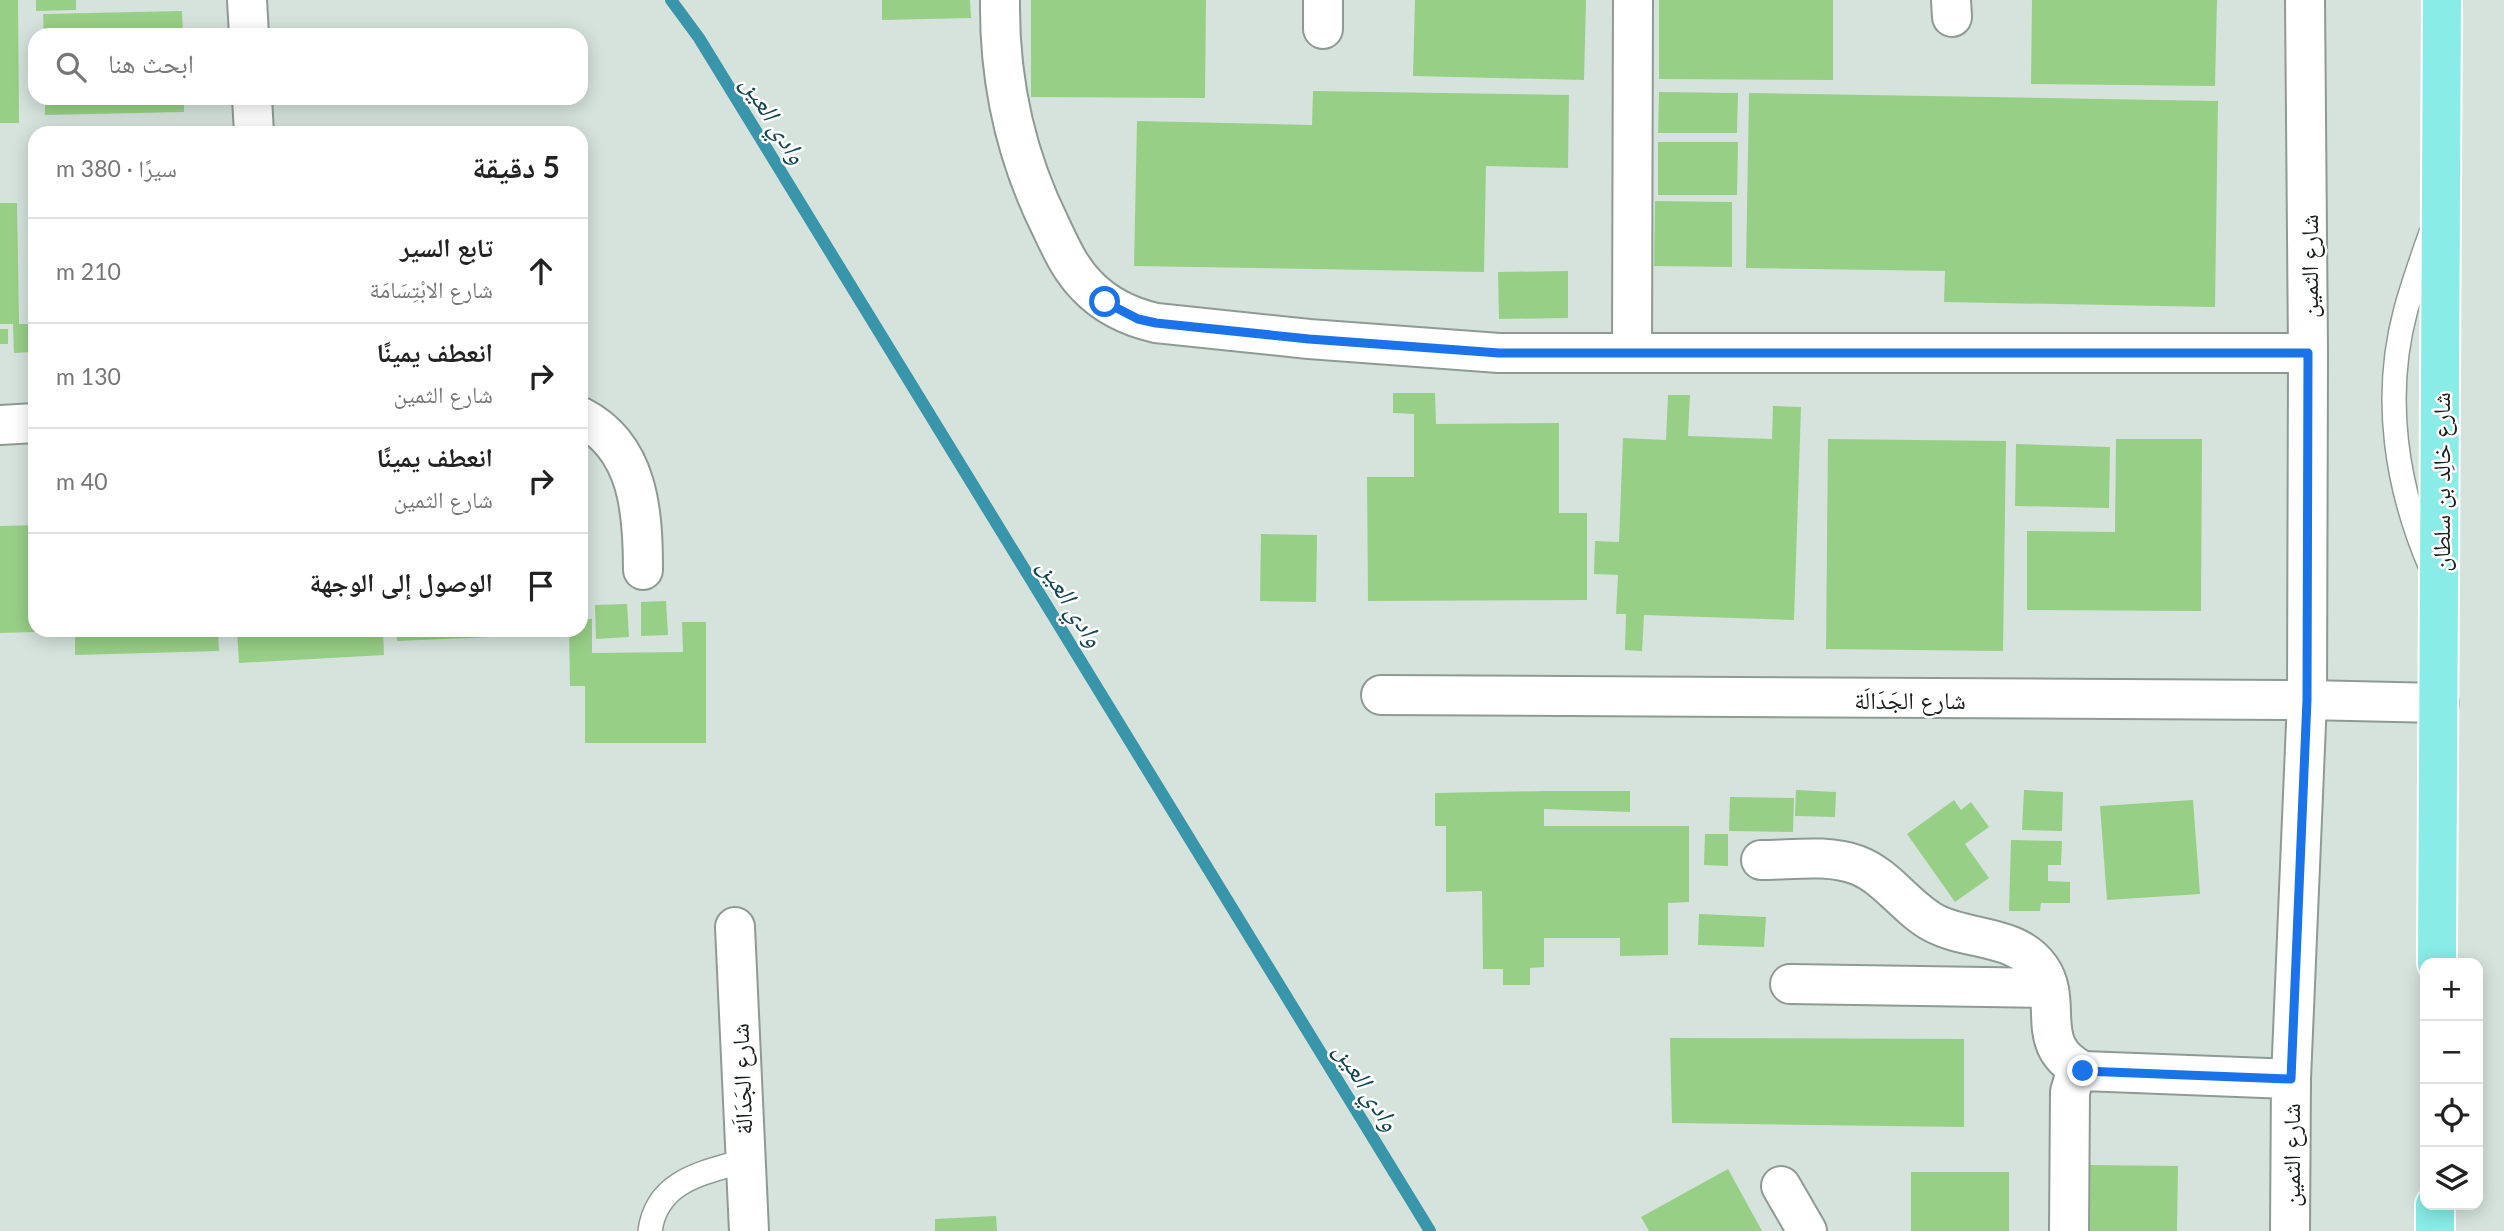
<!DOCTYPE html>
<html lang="ar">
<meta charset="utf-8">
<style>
:root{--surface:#fff;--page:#f6f6f6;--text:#222;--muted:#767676;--line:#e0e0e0}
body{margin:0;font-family:Lato,"Noto Naskh Arabic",sans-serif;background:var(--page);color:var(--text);direction:rtl}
.controls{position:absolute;right:21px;bottom:21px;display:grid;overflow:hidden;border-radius:14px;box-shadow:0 4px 18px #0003}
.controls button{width:63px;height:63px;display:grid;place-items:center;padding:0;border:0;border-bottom:2px solid var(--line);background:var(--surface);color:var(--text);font:35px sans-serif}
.stop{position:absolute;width:21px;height:21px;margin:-16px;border:5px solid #1a73e8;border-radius:50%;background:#fff}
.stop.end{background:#1a73e8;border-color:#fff;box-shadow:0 2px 7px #0008}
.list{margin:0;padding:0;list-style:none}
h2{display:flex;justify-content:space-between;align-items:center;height:91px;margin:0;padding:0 28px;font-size:30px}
h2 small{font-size:23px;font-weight:400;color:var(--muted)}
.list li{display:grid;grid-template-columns:46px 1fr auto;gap:21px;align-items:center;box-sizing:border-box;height:105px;padding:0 28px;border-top:2px solid var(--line)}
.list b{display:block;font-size:26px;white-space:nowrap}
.list p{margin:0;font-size:23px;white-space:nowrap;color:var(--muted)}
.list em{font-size:23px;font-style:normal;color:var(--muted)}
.icon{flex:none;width:38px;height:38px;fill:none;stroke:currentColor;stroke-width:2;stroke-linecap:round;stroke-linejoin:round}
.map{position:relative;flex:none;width:2504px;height:1231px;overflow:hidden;direction:ltr}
.search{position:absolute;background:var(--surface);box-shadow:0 4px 18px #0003;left:28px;top:28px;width:560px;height:77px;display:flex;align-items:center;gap:18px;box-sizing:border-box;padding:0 24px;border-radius:21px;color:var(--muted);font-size:26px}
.panel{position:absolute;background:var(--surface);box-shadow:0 4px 18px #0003;left:28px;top:126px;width:560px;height:511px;border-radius:21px;direction:rtl}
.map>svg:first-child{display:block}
</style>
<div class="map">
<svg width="2504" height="1231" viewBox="0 0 2504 1231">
<rect width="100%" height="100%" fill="#d5e3dc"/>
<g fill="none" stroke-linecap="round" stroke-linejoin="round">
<path stroke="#3995a9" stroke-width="12" d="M 671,0 L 699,38 L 1430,1231"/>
</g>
<path fill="#98cf87" d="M 0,0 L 18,0 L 19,123 L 0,123 Z
M 36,0 L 76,0 L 76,10 L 36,11 Z
M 882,0 L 970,0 L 971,18 L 882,20 Z
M 1031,0 L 1206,0 L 1205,98 L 1031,97 Z
M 1415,0 L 1586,0 L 1584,80 L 1413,76 Z
M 1659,0 L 1833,0 L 1833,80 L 1659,79 Z
M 2032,0 L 2217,0 L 2215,86 L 2031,84 Z
M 182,11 L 183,35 L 44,35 L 43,14 Z
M 1313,91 L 1569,95 L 1568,168 L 1486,166 L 1484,272 L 1134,266 L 1137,121 L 1312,125 Z
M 1659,92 L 1738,93 L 1737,133 L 1658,133 Z
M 1749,93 L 2218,101 L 2215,307 L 1944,302 L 1945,271 L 1746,268 Z
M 45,98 L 184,98 L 184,112 L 45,115 Z
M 1658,142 L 1738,142 L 1737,195 L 1658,195 Z
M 1655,201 L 1732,202 L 1732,267 L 1654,266 Z
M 0,203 L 17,203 L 19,324 L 33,324 L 33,352 L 14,353 L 13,324 L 0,324 Z
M 1568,271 L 1568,318 L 1499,319 L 1498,272 Z
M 0,329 L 8,329 L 8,344 L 0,344 Z
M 1393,393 L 1435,393 L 1436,424 L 1559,423 L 1559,513 L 1587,513 L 1587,600 L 1368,601 L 1367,477 L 1414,477 L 1414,414 L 1393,413 Z
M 1668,395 L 1690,395 L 1688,436 L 1772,439 L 1773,406 L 1801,407 L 1794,620 L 1644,615 L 1642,651 L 1625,650 L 1626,614 L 1616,614 L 1618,575 L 1594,574 L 1595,541 L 1619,542 L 1623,438 L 1666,440 Z
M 1828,439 L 2006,441 L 2003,651 L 1826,649 Z
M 2116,439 L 2202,439 L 2201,611 L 2027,610 L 2027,531 L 2115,532 Z
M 2016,444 L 2110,447 L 2109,508 L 2015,506 Z
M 35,525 L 35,632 L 0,633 L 0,526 Z
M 1261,534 L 1317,535 L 1316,602 L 1260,601 Z
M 666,601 L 668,635 L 641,636 L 641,602 Z
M 627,604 L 629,637 L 596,639 L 595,605 Z
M 581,619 L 592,619 L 592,653 L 683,652 L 682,622 L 706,622 L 706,743 L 585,743 L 585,686 L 570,686 L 569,630 L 581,630 Z
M 75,630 L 218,630 L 219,651 L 75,655 Z
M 237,630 L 383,630 L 384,655 L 239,663 Z
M 397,630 L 541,630 L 541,635 L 397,641 Z
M 1796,790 L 1836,792 L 1835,817 L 1795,816 Z
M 2024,790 L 2063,792 L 2062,831 L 2022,830 Z
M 1545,791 L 1630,791 L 1630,812 L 1544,809 L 1544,826 L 1689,826 L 1689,902 L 1668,903 L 1668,955 L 1620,956 L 1620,938 L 1544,938 L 1544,967 L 1530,968 L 1530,985 L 1503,985 L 1503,969 L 1483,969 L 1482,891 L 1446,892 L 1446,826 L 1435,826 L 1435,793 Z
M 1730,797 L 1794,798 L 1793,832 L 1729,831 Z
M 1954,800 L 1961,810 L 1971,802 L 1989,827 L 1965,844 L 1989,878 L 1955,902 L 1907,834 Z
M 2193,800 L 2200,894 L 2107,900 L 2100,806 Z
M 1705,834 L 1728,834 L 1728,866 L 1704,865 Z
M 2011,840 L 2062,841 L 2061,865 L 2048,865 L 2048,881 L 2070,882 L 2070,903 L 2041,903 L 2040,911 L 2009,911 Z
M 1699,914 L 1766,917 L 1764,947 L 1698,945 Z
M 1670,1038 L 1964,1039 L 1964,1127 L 1672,1123 Z
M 2089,1165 L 2178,1166 L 2177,1231 L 2088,1231 Z
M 1728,1169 L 1762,1231 L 1649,1231 L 1641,1217 Z
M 1911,1172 L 2009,1172 L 2009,1231 L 1911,1231 Z
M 996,1216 L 997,1231 L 935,1231 L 935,1219 Z"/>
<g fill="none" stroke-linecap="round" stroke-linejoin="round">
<defs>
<path id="lane" d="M 2431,233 C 2422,258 2413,284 2406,309 C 2382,397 2396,488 2432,570
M 650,1231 C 657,1180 703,1173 744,1161"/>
<path id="street" d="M 247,0 L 249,35
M 1000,0 C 999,80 1015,155 1051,227 C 1061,248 1070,269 1087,286 C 1106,306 1130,317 1156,323 L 1309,339 L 1499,353 L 2308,353
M 1323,0 L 1323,29
M 1951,0 L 1952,17
M 252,98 L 254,133
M 1632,353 L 1633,0
M 581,417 C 639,447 643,512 643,570
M 0,425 L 35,423
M 1381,695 L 2307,700 L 2439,703
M 1761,860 C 1792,860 1827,854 1857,865 C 1887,876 1906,908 1934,923 C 1968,941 2016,934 2040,968 C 2065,1003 2031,1045 2083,1071 L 2291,1079
M 735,927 L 749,1231
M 1790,984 L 2048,988
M 1781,1186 L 1807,1231
M 2069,1231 L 2070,1092 L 2077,1068
M 2290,1231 L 2291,1079 L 2307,700 L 2308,353 L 2305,0"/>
<path id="primary" d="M 2437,963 L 2442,0
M 2435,1231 L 2435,1205"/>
</defs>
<use href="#lane" stroke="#8e9b95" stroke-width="26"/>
<use href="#street" stroke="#8e9b95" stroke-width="42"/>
<use href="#primary" stroke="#fff" stroke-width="42"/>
<use href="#lane" stroke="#fff" stroke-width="23"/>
<use href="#street" stroke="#fff" stroke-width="38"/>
<use href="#primary" stroke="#89ece7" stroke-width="38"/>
</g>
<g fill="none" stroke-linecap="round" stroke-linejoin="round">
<path stroke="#1a73e8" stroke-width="9" d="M 1105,302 L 1138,319 L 1156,323 L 1309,339 L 1499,353 L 2308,353 L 2307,700 L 2291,1079 L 2083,1071"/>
</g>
<g text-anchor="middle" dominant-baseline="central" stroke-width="5" stroke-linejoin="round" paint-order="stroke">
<g font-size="24" fill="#1a1f1c" stroke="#fff">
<text transform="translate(2308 266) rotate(-90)">شارع الثمين</text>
<text transform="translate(2440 482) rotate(-90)">شارع خالِد بن سلطان</text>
<text x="1910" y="699">شارع الجَدَالَة</text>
<text transform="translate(741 1079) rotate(-92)">شارع الجَدَالَة</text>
<text transform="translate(2290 1155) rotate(-90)">شارع الثمين</text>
</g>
<g font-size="26" font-style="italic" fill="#114652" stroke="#fff">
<text transform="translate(775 119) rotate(58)">وادي العين</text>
<text transform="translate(1072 602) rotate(58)">وادي العين</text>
<text transform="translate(1368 1086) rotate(58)">وادي العين</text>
</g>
</g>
</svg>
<div class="controls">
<button>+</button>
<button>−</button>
<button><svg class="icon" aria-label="locate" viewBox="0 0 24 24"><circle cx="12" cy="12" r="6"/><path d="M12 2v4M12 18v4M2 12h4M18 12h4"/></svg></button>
<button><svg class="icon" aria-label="layers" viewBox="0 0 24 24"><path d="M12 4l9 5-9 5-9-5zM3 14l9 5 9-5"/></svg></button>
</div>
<div class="stop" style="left:1105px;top:302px"></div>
<div class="stop end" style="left:2083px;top:1071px"></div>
<div class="search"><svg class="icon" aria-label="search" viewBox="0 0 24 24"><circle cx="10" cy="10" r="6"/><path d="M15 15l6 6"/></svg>ابحث هنا</div>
<section class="panel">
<h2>5 دقيقة<small>سيرًا · 380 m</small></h2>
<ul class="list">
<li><svg class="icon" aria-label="ahead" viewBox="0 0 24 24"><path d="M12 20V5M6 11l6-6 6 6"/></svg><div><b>تابع السير</b><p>شارع الابْتِسَامَة</p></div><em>210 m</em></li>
<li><svg class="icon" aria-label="right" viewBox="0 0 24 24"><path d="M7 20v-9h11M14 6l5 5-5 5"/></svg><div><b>انعطف يمينًا</b><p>شارع الثمين</p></div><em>130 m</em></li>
<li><svg class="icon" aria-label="right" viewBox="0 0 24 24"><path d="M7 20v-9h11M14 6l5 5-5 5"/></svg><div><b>انعطف يمينًا</b><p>شارع الثمين</p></div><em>40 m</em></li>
<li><svg class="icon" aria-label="arrive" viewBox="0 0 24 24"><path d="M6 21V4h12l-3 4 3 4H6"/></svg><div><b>الوصول إلى الوجهة</b></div></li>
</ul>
</section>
</div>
